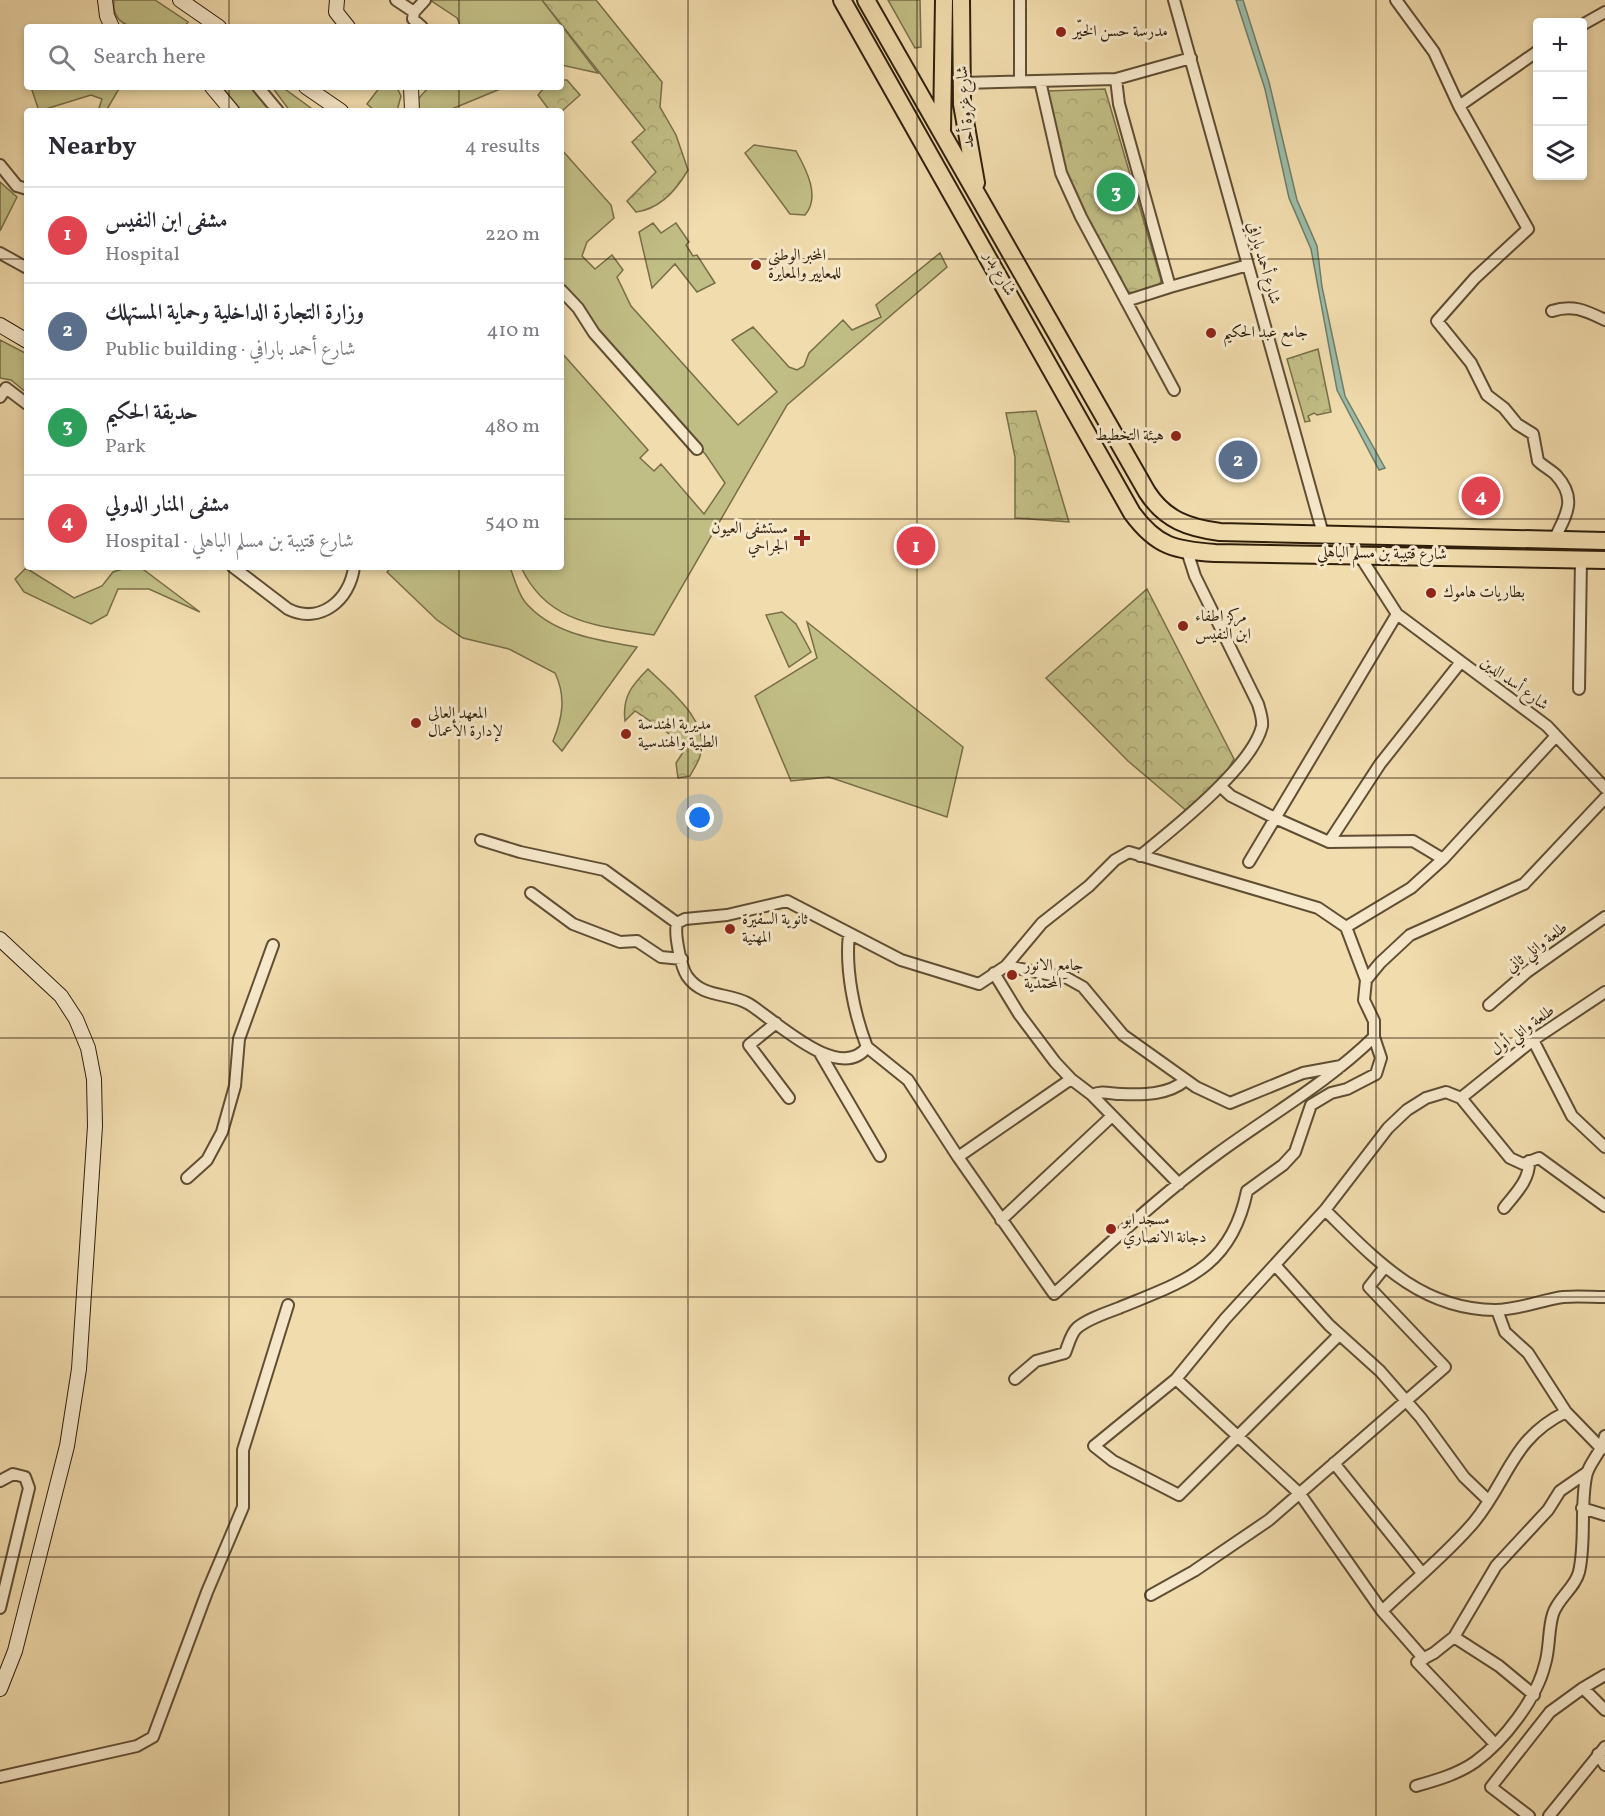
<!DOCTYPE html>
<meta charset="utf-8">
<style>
:root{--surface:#fff;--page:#f7f7f7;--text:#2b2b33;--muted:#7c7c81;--line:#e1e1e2;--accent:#ea580c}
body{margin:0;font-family:Vollkorn,Amiri,serif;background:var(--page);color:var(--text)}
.controls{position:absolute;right:18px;top:18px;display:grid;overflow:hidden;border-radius:6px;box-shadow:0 3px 9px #0003}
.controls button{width:54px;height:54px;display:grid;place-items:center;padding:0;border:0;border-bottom:2px solid var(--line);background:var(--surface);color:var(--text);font:30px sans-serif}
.you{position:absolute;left:700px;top:818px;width:21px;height:21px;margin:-15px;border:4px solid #fff;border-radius:50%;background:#1a73e8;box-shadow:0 0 0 9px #1a73e833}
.badge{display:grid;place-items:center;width:39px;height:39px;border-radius:50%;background:var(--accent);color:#fff;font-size:20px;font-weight:700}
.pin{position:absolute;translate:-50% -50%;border:3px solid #fff;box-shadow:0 2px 6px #0006}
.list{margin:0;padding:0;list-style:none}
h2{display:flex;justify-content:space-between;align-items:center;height:78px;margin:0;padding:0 24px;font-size:26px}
h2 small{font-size:20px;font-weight:400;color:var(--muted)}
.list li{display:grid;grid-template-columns:39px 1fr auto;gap:18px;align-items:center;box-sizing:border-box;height:96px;padding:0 24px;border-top:2px solid var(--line)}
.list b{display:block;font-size:22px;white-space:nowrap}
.list p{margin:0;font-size:20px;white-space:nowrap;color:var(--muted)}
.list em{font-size:20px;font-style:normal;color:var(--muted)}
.icon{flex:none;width:33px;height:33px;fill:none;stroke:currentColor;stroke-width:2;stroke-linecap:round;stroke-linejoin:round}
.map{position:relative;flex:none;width:1605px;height:1816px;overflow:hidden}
.search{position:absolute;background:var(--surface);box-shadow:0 3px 9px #0003;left:24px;top:24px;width:540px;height:66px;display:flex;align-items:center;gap:15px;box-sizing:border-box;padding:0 21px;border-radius:6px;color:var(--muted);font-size:22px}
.panel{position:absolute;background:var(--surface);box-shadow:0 3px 9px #0003;left:24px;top:108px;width:540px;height:462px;border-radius:6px}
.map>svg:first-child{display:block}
</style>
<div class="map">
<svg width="1605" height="1816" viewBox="0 0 1605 1816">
<defs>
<pattern id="forest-crowns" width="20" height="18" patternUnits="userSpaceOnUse" patternTransform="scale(1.5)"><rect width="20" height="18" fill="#c1be85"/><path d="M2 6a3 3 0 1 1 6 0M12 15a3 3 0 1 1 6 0" fill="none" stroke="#a6a372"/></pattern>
</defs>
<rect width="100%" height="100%" fill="#f1dcad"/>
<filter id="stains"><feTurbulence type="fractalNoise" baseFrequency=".00333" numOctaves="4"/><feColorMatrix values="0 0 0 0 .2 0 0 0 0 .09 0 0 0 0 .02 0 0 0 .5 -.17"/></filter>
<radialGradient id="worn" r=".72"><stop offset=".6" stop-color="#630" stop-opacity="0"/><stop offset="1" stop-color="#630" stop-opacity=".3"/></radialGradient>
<path fill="#c1be85" stroke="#786e48" stroke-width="1.5" d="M 114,0 L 155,0 L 188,22 L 185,27 C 159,27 110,38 114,0 Z
M 430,0 L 542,0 L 598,73 L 561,65 L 561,27 L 461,27 L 457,18 Z
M 888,0 L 920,0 L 921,47 L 915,48 Z
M 31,87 L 120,87 L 106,111 L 98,111 L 102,99 L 91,95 L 39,111 Z
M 222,87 L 250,87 L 271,111 L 242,111 Z
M 272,87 L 282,87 L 315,111 L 290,111 Z
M 380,87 L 397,88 L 401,96 L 397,111 L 375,111 L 367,104 Z
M 429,87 L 505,87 L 447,111 L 417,111 L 418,99 Z
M 754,145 L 796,151 C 806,169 821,197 805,215 L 790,214 L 745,153 Z
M 561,149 L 611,205 L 614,218 L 587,242 L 582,256 L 595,269 L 612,255 L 623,270 L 617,277 L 631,306 L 738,425 L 777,392 L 732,340 L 753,327 L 789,367 L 797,370 L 804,366 L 809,353 L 843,320 L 852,330 L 881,317 L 876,305 L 940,253 L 947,267 L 787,405 L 654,635 C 599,626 547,624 521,567 L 561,567 L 561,352 L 648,450 L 640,458 L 654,471 L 661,464 L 704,514 L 725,483 L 706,455 L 602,338 L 561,283 Z
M 0,182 L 17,197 L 0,231 Z
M 653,223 L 661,233 L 676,223 L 689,242 L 686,245 L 693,256 L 697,255 L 715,283 L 697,292 L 675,264 L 652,288 L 639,232 Z
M 0,340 L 27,354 L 27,393 L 11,380 L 0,378 Z
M 129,567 L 140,567 L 200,612 L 149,589 L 118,589 L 107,615 L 91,624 L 24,592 L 15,579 L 26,568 L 74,598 L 102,586 L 113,572 Z
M 392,567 L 510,567 C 514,578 518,593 525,602 C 553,635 598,640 637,647 L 562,751 L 553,741 C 563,717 566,696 555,673 L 509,649 L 463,638 L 437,620 L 387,572 Z
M 782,612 L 796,624 L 811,652 L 789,667 L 766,615 Z
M 807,622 L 963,747 L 947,817 L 829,777 L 791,781 L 755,696 L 817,658 Z"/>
<path fill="url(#forest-crowns)" stroke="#786e48" stroke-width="1.5" d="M 542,0 L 596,0 L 662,82 L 660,107 L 676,135 L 688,170 C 677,189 660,209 636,212 L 627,201 L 656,172 L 632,142 L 645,130 Z
M 561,80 L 567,80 L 580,95 L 561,112 L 550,111 L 538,95 L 545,87 L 561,87 Z
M 1105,89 L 1161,280 L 1159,288 L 1141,293 L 1125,292 L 1068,181 L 1047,91 Z
M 1318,349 L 1331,412 L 1317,415 L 1314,413 L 1308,416 L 1310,421 L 1305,422 L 1287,359 Z
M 1036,411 L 1069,522 L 1015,518 L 1015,457 L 1006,413 Z
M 1147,589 L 1234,759 L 1220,783 L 1188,812 L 1128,761 L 1046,678 Z
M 648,669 C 668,689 712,722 700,756 C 698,763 693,770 690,776 L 678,778 L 676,763 L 687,746 L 635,711 L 625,721 C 622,697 632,685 648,669 Z"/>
<path fill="#9bbca8" stroke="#707d6a" stroke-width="1.5" d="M 1236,0 L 1243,0 L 1269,82 L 1297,200 L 1317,246 L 1322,287 L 1345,396 L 1385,468 L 1379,470 L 1337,390 L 1311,249 L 1289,198 L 1265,89 Z"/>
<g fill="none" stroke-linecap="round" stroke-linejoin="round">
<defs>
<path id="street" d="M 396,0 L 414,12
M 1020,0 L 1020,81
M 1174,0 L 1323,534
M 1396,0 L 1434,52 L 1459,106 L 1528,229 L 1475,278 L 1437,321 L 1471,363 L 1487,395 L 1504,408 L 1517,424 L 1533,434 L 1538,461 C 1543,466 1551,470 1556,475 C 1578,499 1566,515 1554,540
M 1582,25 L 1605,12
M 422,27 L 413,19 L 414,12 L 425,0
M 1116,79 L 1119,104 L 1170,287 L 1248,265
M 1040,81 L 1061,173 L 1081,217 L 1174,390
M 962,83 L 1116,79 L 1191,58
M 258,87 L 278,111
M 1459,106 L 1538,51
M 0,165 L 17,186 L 27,189
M 0,253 L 27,268
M 561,290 L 578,308 L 594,333 L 697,449
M 1126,301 L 1170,287
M 1552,311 C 1573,304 1586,311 1605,320
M 0,397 L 6,388 L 27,404
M 233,567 L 288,609 C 320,625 350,600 354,567
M 1397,614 L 1547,726 L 1605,788
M 1579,689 L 1581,559
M 1220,786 L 1231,796 L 1275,818 L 1329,842 L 1413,841 L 1443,859
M 481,840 L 520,852 L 604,870 L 677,923
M 1329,842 L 1380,764 L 1460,663
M 1140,856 C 1172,830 1253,766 1262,726 C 1263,719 1260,711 1258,704 L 1195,576 L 1187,551
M 1249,862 L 1397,614 L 1358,553
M 531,893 L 573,924 L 620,942 L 637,941 L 661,957 L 682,959
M 1346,927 L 1411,888 L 1443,859 L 1556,736
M 849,934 C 845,969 854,1014 867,1047 C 840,1084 775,1020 749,1004 C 729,992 703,999 687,976 C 681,967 674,934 677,923 L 685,919 L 727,915 L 787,901 L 901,960 L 979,984 L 1006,966 L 1042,923 L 1089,886 L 1115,860 L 1129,852 L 1318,908 L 1346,927 L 1366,980
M 1006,966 L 1067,978 L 1083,987 L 1123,1035 L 1196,1087 L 1230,1103 L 1303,1073 L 1341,1066
M 994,973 L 1019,1014 L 1055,1062 L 1071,1079 L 1092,1095 L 1179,1184
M 1489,1005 L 1527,972 L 1605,917
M 776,1023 L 749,1045 L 789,1098
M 1533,1040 L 1572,1116 L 1605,1147
M 867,1047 L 908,1080 L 958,1157 L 1054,1294 C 1107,1246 1159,1196 1217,1154 C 1270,1115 1327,1083 1374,1037
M 821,1055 L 880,1156
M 1092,1095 C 1103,1090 1110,1094 1121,1094 C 1144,1095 1168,1095 1186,1080
M 1461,1098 L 1533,1040 L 1605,992
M 958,1157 L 1071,1079
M 187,1178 L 207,1160 L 222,1132 L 235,1086 L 239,1039 L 273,945
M 1504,1208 C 1515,1194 1530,1180 1529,1161
M 1325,1210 C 1375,1259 1419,1309 1495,1310 C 1518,1310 1541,1300 1563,1297 C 1577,1296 1591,1297 1605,1297
M 1001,1220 L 1112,1116
M 1275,1265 L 1329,1325 L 1380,1371 L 1421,1418 L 1464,1477 L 1489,1501
M 1497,1310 L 1505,1332 L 1528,1353 L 1566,1412 L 1602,1449
M 1339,1335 L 1179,1495 L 1113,1461 L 1094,1446 L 1176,1379 L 1225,1319 L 1325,1210 L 1388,1128 L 1407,1110 L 1426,1098 L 1446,1092 L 1461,1098 L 1510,1158 L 1523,1164 L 1539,1158 L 1605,1206
M 1015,1379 L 1036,1361 L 1065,1353 C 1068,1346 1071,1333 1077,1328 C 1087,1319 1106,1313 1119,1308 C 1184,1281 1231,1269 1247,1191 L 1283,1165 L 1295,1152 L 1311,1105 L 1331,1093 L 1347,1089 L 1376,1074 L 1381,1058 L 1374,1037 L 1374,1021 L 1364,1000 L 1366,980 L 1380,963 L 1410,935 L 1524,884 L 1605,798
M 1176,1379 L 1300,1494 L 1382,1611 L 1424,1659
M 1334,1463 L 1422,1573
M 0,1481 L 13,1474 L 25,1477 L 29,1488 L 0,1608
M 1582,1508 L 1605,1515
M 1151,1595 L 1194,1571 L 1269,1520 L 1445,1367 L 1369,1287 L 1384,1268
M 1382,1611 C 1412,1582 1447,1554 1474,1522 C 1509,1479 1512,1438 1566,1412
M 1454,1637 L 1499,1666 L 1534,1695
M 1583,1688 L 1605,1710
M 1495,1744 L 1417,1662 L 1434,1653 L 1454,1637 L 1496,1566 L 1548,1510 L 1560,1491 L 1586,1473
M 1598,1754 L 1605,1765
M 0,1777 L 137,1746 L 153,1737 L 207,1592 L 243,1507 L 243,1450 L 288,1305
M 1416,1786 C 1437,1780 1458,1774 1475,1762 C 1504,1741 1537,1698 1545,1664 C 1550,1648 1548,1629 1553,1614 C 1558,1598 1575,1588 1579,1572 C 1586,1542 1580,1508 1586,1477 C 1588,1463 1602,1453 1605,1436
M 1529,1816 L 1491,1787 L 1550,1712 L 1583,1688 L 1605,1675
M 1549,1816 L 1605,1747"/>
<path id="secondary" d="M 105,0 L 107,16 L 112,27
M 180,0 L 219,27
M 337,0 L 336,12 L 348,27
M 212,87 L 232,111
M 306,87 L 341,111
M 411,87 L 412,111
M 0,325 L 27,341
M 0,939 L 61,996 L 76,1019 L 88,1048 L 94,1079 L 95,1126 L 79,1369 L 67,1446 L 15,1651 L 0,1689"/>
<path id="primary" d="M 842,0 L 1132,513 C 1157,547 1175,550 1215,553 L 1605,560
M 866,0 L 1147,492 C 1165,520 1189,528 1220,532 L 1605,541
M 961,0 L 962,104 L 976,183
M 942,131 L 944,0"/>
</defs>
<use href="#street" stroke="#604e34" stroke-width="14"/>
<use href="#secondary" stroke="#301f0c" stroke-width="16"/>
<use href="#primary" stroke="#301f0c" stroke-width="20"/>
<use href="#street" stroke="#f6e8ca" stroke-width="10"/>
<use href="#secondary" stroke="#f6e8ca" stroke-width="14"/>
<use href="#primary" stroke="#f1dcad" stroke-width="16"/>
</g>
<path fill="none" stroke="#301f0c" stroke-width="1.5" stroke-opacity="0.55" d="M 229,0 L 229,27M 459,0 L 459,27M 688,0 L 688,1816M 917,0 L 917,1816M 1146,0 L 1146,1816M 1376,0 L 1376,1816M 229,87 L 229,111M 459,87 L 459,111M 0,259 L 27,259M 561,259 L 1605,259M 0,519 L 27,519M 561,519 L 1605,519M 229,567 L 229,1816M 459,567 L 459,1816M 0,778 L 1605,778M 0,1038 L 1605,1038M 0,1297 L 1605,1297M 0,1557 L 1605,1557"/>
<g fill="#8f2418" stroke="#f6e8ca" stroke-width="2">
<circle cx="1061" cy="32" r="6"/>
<circle cx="756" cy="265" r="6"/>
<circle cx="1211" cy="333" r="6"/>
<circle cx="1176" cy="436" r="6"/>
<path d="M799 529h6v6h6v6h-6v6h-6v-6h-6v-6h6z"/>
<circle cx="1431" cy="593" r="6"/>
<circle cx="1183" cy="626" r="6"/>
<circle cx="416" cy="723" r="6"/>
<circle cx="626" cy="734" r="6"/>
<circle cx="730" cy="929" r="6"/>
<circle cx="1012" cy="975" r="6"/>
<circle cx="1111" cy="1229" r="6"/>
</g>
<g text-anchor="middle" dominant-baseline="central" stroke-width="6" stroke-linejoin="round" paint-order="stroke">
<g font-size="16" fill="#301f0c" stroke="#f6e8ca" text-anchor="start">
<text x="1073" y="32">مدرسة حسن الخيّر</text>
<text x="768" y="256">المخبر الوطني<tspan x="768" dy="18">للمعايير والمعايرة</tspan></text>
<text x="1223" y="333">جامع عبد الحكيم</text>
<text x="1164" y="436" text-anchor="end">هيئة التخطيط</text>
<text x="788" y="529" text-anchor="end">مستشفى العيون<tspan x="788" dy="18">الجراحي</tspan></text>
<text x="1443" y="593">بطاريات هاموك</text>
<text x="1195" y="617">مركز اطفاء<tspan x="1195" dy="18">ابن النفيس</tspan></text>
<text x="428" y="714">المعهد العالي<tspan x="428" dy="18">لإدارة الأعمال</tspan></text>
<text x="638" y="725">مديرية الهندسة<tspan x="638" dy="18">الطبية والهندسية</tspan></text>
<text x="742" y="920">ثانوية السفيرة<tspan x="742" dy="18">المهنية</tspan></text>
<text x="1024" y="966">جامع الانور<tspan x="1024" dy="18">المحمدية</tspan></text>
<text x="1123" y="1220">مسجد ابو<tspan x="1123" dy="18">دجانة الانصاري</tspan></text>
</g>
<g font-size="16" fill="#301f0c" stroke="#f6e8ca">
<text transform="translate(966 107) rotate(-95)">شارع غزوة أحد</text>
<text transform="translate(1263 263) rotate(74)">شارع أحمد بارافي</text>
<text transform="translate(999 274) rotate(61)">شارع بدر</text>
<text transform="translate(1382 554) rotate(1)">شارع قتيبة بن مسلم الباهلي</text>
<text transform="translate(1514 684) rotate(36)">شارع أسد الدين</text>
<text transform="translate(1537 948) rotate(-37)">طلعة وانلي ثاني</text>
<text transform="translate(1523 1031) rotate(-36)">طلعة وانلي أول</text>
</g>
</g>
<rect width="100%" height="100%" filter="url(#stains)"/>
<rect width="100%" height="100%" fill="url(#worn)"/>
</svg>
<div class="controls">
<button>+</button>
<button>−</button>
<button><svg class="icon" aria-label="layers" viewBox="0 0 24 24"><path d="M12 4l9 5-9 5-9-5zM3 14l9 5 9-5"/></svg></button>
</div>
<div class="you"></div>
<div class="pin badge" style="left:916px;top:546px;background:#e0444e">1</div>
<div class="pin badge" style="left:1238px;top:460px;background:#5c6f8a">2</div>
<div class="pin badge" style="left:1116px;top:192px;background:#2e9e5b">3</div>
<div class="pin badge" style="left:1481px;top:496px;background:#e0444e">4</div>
<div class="search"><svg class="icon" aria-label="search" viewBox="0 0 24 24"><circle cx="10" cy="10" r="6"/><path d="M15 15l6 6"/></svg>Search here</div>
<section class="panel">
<h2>Nearby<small>4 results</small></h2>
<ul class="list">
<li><span class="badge" style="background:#e0444e">1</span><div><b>مشفى ابن النفيس</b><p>Hospital</p></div><em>220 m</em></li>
<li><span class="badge" style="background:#5c6f8a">2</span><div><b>وزارة التجارة الداخلية وحماية المستهلك</b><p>Public building · شارع أحمد بارافي</p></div><em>410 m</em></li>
<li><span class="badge" style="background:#2e9e5b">3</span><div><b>حديقة الحكيم</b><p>Park</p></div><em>480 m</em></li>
<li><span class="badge" style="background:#e0444e">4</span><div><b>مشفى المنار الدولي</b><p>Hospital · شارع قتيبة بن مسلم الباهلي</p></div><em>540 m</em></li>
</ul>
</section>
</div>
